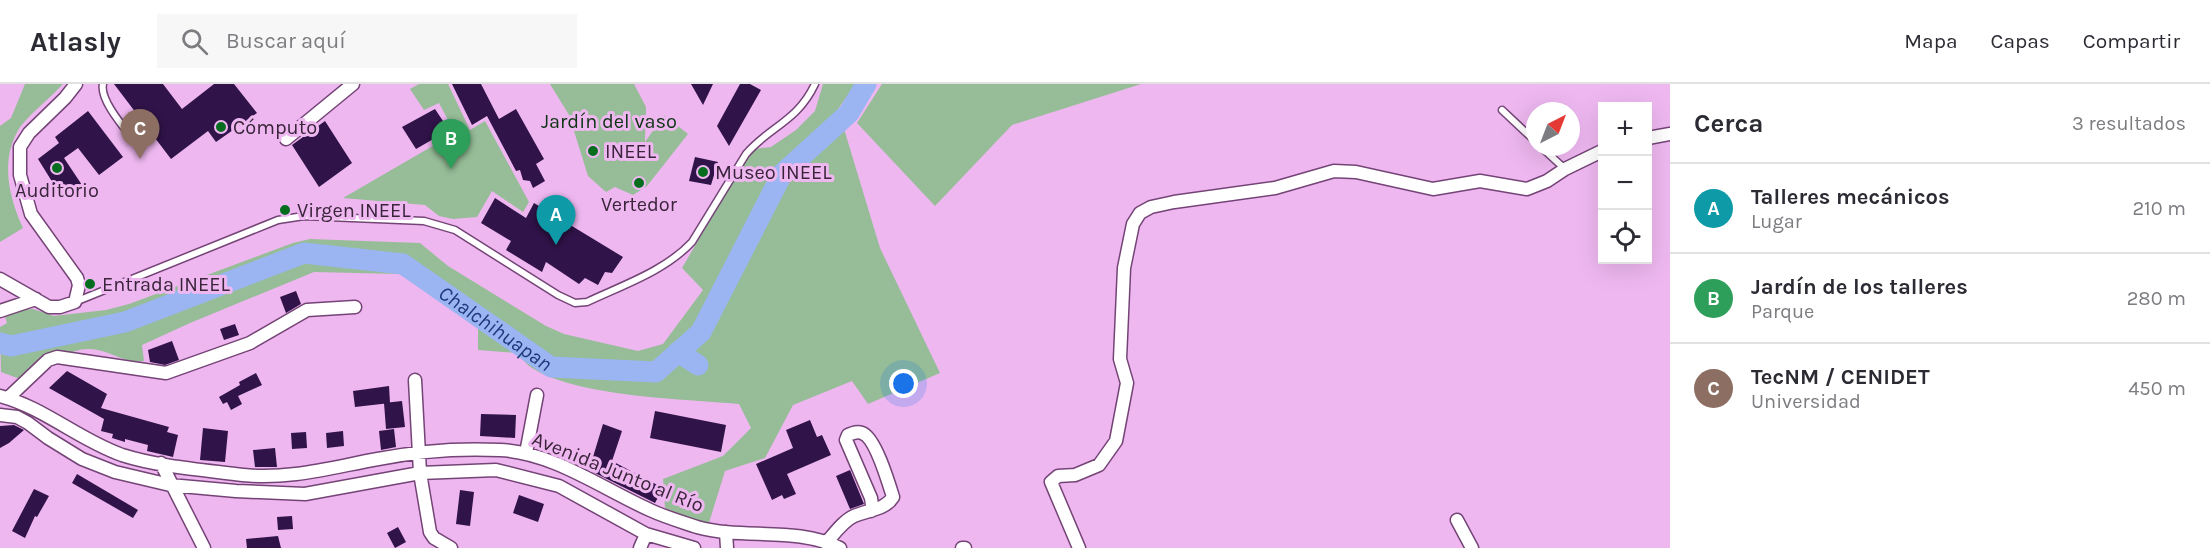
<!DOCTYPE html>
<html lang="es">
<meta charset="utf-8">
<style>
:root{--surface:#fff;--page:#f7f7f7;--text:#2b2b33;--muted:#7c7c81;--line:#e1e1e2;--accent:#046e1e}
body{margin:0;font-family:Karla,sans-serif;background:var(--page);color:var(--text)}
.controls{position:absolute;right:18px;top:18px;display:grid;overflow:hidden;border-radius:0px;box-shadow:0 6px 24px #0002}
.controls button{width:54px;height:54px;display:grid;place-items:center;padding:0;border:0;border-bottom:2px solid var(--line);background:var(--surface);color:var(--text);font:30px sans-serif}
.compass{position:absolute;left:1526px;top:18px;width:54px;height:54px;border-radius:50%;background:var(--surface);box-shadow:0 6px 24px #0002;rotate:42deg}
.you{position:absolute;left:904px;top:300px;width:21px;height:21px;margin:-15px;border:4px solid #fff;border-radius:50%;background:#1a73e8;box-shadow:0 0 0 9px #1a73e833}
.badge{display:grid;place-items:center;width:39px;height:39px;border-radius:50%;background:var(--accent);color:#fff;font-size:20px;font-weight:700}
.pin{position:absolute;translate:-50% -50px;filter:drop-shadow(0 2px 3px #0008)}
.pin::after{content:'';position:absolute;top:32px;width:21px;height:18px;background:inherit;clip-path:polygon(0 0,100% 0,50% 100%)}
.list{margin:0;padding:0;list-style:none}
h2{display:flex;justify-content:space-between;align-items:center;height:78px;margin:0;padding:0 24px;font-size:26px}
h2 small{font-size:20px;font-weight:400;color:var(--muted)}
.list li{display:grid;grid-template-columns:39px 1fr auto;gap:18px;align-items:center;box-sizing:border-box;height:90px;padding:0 24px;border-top:2px solid var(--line)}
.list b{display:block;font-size:22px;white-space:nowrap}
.list p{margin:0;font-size:20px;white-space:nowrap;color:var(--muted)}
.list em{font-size:20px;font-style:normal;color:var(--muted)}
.icon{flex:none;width:33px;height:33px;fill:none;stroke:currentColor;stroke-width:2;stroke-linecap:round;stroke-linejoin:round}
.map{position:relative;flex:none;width:1670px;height:464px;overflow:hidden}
header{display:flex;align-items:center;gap:36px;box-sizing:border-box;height:84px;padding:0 30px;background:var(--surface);border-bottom:2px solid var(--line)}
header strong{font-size:28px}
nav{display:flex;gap:33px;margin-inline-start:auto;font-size:21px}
.search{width:420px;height:54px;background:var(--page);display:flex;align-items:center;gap:15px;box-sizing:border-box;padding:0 21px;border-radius:0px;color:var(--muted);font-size:22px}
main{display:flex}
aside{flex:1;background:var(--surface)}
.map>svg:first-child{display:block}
</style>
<header>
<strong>Atlasly</strong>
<div class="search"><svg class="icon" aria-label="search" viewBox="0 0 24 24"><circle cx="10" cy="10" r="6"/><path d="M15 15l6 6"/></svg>Buscar aquí</div>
<nav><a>Mapa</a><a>Capas</a><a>Compartir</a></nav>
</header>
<main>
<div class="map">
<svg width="1670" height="464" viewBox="0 0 1670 464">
<rect width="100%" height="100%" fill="#eeb7f0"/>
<path fill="#96bd97" d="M 25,0 L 63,0 C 49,15 32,28 20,43 C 0,75 8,111 23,144 L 0,158 L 0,42 L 11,34 Z
M 419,0 L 448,0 L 470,46 L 485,37 L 529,118 L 523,128 L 492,107 L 477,133 L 453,135 L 439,132 L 425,121 L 343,114 L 455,49 L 439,19 L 424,26 L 410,5 Z
M 550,0 L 634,0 L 646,23 L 645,58 L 664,31 L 688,50 L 647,102 L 633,111 L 615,103 L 606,108 L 588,92 L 569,31 Z
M 823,0 L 856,0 L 838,25 L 880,164 L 940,289 L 868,320 L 852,297 L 793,321 L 765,374 L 725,387 L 708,442 L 665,424 L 663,395 L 723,372 L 751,344 L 739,320 C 684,315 573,313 529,282 C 525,278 520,273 516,269 L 478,266 L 478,241 L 453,220 L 399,190 L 314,188 L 190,239 L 142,261 L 144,277 C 131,279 121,274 108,269 C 73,256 56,278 31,299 L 1,288 L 0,243 L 7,239 L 5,233 L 21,226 L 33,225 L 54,232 L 106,226 L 129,220 L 293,159 L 310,155 L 420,159 L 448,182 L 546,242 L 564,250 L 638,267 L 663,260 L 703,206 L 682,184 L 743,79 L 754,65 L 771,63 L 796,46 L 815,27 Z
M 882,0 L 1141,0 L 1012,41 L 935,122 L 857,39 Z"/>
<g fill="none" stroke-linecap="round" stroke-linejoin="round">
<g stroke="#9ab5f1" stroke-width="21">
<path id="s1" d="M 0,259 L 11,262 L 125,238 L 304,169 L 403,180 L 551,283 L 656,288 L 701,248 L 782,90 L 849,29 L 866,0"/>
<path d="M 678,268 L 698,281"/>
</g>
</g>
<path fill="#301349" d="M 114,0 L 163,0 L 182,25 L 214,0 L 234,0 L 257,29 L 216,58 L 208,47 L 171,75 Z
M 452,0 L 481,0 L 499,35 L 516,25 L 544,75 L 536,80 L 545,97 L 533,104 L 530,97 L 523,96 L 520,86 L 516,87 L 487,32 L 472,41 Z
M 691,0 L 713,0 L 703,21 Z
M 740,0 L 750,0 L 761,6 L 729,62 L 717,42 Z
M 435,25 L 449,46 L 416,65 L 402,43 Z
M 88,27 L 123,73 L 99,91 L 78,64 L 64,74 L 82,101 L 61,112 L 38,75 L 59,59 L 55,53 Z
M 325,37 L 352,79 L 319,103 L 292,61 Z
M 695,73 L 718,78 L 711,101 L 689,97 Z
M 495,114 L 526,134 L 534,119 L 623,173 L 612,189 L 605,188 L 598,201 L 585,194 L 579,200 L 546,178 L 542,188 L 506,166 L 511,157 L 481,139 Z
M 296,207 L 301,220 L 286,229 L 280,213 Z
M 235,240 L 239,251 L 224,256 L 220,245 Z
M 172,257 L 179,276 L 165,281 L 150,278 L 148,266 Z
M 67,287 L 107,310 L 101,324 L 169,343 L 167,348 L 178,351 L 173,373 L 147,367 L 148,361 L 125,355 L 125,358 L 112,354 L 113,350 L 101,347 L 104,335 L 49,304 Z
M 256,289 L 262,301 L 238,312 L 242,320 L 231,326 L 227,318 L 223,320 L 219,313 L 240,301 L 239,298 Z
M 389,302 L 390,319 L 355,323 L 353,307 Z
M 402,317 L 405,343 L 386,345 L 384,319 Z
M 655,327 L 726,341 L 721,368 L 650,354 Z
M 481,330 L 516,331 L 515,354 L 480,352 Z
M 810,336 L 817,353 L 822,351 L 831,371 L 787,390 L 796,410 L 784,415 L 782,411 L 772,416 L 756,380 L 793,364 L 786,346 Z
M 603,340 L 622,347 L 612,377 L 663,404 L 655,419 L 589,386 Z
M 14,341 L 24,346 L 9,359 L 0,364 L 0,342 Z
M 203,344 L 228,347 L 225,378 L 200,376 Z
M 394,345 L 396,363 L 381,366 L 379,347 Z
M 343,347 L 344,362 L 327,364 L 326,349 Z
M 306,348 L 307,364 L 292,365 L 291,349 Z
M 275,364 L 277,383 L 255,383 L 253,366 Z
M 850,386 L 864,420 L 850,425 L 836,392 Z
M 77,390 L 138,426 L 133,434 L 72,399 Z
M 34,405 L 49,412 L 37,433 L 35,432 L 25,454 L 12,447 Z
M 460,406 L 474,408 L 470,442 L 456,440 Z
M 519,411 L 544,420 L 538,438 L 513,429 Z
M 292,432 L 293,445 L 278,446 L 277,433 Z
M 398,443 L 406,458 L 395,464 L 387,449 Z
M 278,452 L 281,464 L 247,464 L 246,455 Z"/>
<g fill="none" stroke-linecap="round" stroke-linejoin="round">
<defs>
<path id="lane" d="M 103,0 C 99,17 128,48 139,63
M 1502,26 L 1535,57
M 1541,63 L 1565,85
M 75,218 L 278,136 L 304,132 L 424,137 L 455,146 L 558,211 L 575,219 L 587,218 C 623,201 665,187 692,158 L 746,70 C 770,42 797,38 815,0"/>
<path id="street" d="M 1648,54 L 1670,50
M 286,55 L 353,0
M 0,195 L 49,223 L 60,223 L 75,218 L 79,201 L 77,194 L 31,130 L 20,91 L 20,63 L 29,49 L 65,14 L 76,0
M 0,227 L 36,215
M 415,296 L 420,389 L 430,448 L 434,454 L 451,464
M 0,312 C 45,324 79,356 122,371 C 160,383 204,386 243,391 C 289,396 333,383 378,375 C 418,367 459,364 500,366 C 552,368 603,405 650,426 C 665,433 682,438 697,443 C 743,456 796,442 840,464
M 8,314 L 48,276 L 57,273 L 166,289 L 250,259 L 307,226 L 355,223
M 0,331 L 17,333 L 28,339 L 48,354 L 82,375 L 115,388 L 170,401 L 236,407 L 305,410 L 420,389 L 496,386 L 559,402 L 646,450 L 694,464
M 526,369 L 537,311
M 161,379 L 204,464
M 1457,436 L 1472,464
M 726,448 L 727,464
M 826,459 C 834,450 843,437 854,432 C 868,426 885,426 893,413 C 889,400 875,353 862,349 C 857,347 853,349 848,351 L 846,356 L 871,414 L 872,421 L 871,427
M 640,464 L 646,450
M 962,464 L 965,464
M 1079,464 L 1051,398 L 1058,392 L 1075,391 L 1099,381 L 1116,357 L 1127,299 L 1120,275 L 1124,184 L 1133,140 L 1140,129 L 1151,123 L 1174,118 L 1275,104 L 1334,87 L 1356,88 L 1433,105 L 1480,97 L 1527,105 L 1547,97 L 1565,85 L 1602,67"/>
</defs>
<use href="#lane" stroke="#744476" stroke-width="9"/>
<use href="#street" stroke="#744476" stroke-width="15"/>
<use href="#lane" stroke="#fff" stroke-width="6"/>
<use href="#street" stroke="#fff" stroke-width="12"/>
</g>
<g fill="#046e1e" stroke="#eeb7f0" stroke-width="2">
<circle cx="221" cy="43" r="6"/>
<circle cx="593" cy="67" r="6"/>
<circle cx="57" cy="84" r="6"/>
<circle cx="703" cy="88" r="6"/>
<circle cx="639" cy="99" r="6"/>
<circle cx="285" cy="126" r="6"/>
<circle cx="90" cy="200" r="6"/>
</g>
<g text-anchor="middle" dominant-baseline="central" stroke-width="6" stroke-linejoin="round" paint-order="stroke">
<g font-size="20" fill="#0c3311" stroke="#eeb7f0">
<text x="609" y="37">Jardín del vaso</text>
</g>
<g font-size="20" fill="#39243a" stroke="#eeb7f0" text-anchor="start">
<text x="233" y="43">Cómputo</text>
<text x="605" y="67">INEEL</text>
<text x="715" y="88">Museo INEEL</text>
<text x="57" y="106" text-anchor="middle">Auditorio</text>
<text x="639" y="120" text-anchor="middle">Vertedor</text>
<text x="297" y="126">Virgen INEEL</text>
<text x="102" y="200">Entrada INEEL</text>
</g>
<g font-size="20" fill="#39243a" stroke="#eeb7f0">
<text transform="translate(618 388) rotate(22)">Avenida Junto al Río</text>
</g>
<g font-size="21" font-style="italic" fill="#1f397e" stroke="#eeb7f0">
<text stroke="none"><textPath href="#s1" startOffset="532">Chalchihuapan</textPath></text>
</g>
</g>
</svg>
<div class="controls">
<button>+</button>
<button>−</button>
<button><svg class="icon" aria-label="locate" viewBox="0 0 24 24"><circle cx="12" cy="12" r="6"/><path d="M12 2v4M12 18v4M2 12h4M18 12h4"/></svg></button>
</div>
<svg class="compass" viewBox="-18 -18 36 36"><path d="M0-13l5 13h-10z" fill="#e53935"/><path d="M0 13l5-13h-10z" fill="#7c7c81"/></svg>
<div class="you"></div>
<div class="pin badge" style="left:556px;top:161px;background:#0f9aa8">A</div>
<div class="pin badge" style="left:451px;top:85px;background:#2e9e5b">B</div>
<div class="pin badge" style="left:140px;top:75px;background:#8d6e63">C</div>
</div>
<aside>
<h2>Cerca<small>3 resultados</small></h2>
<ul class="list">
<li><span class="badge" style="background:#0f9aa8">A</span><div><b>Talleres mecánicos</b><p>Lugar</p></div><em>210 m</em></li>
<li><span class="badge" style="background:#2e9e5b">B</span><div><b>Jardín de los talleres</b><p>Parque</p></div><em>280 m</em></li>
<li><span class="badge" style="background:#8d6e63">C</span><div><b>TecNM / CENIDET</b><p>Universidad</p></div><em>450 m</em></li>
</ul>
</aside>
</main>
